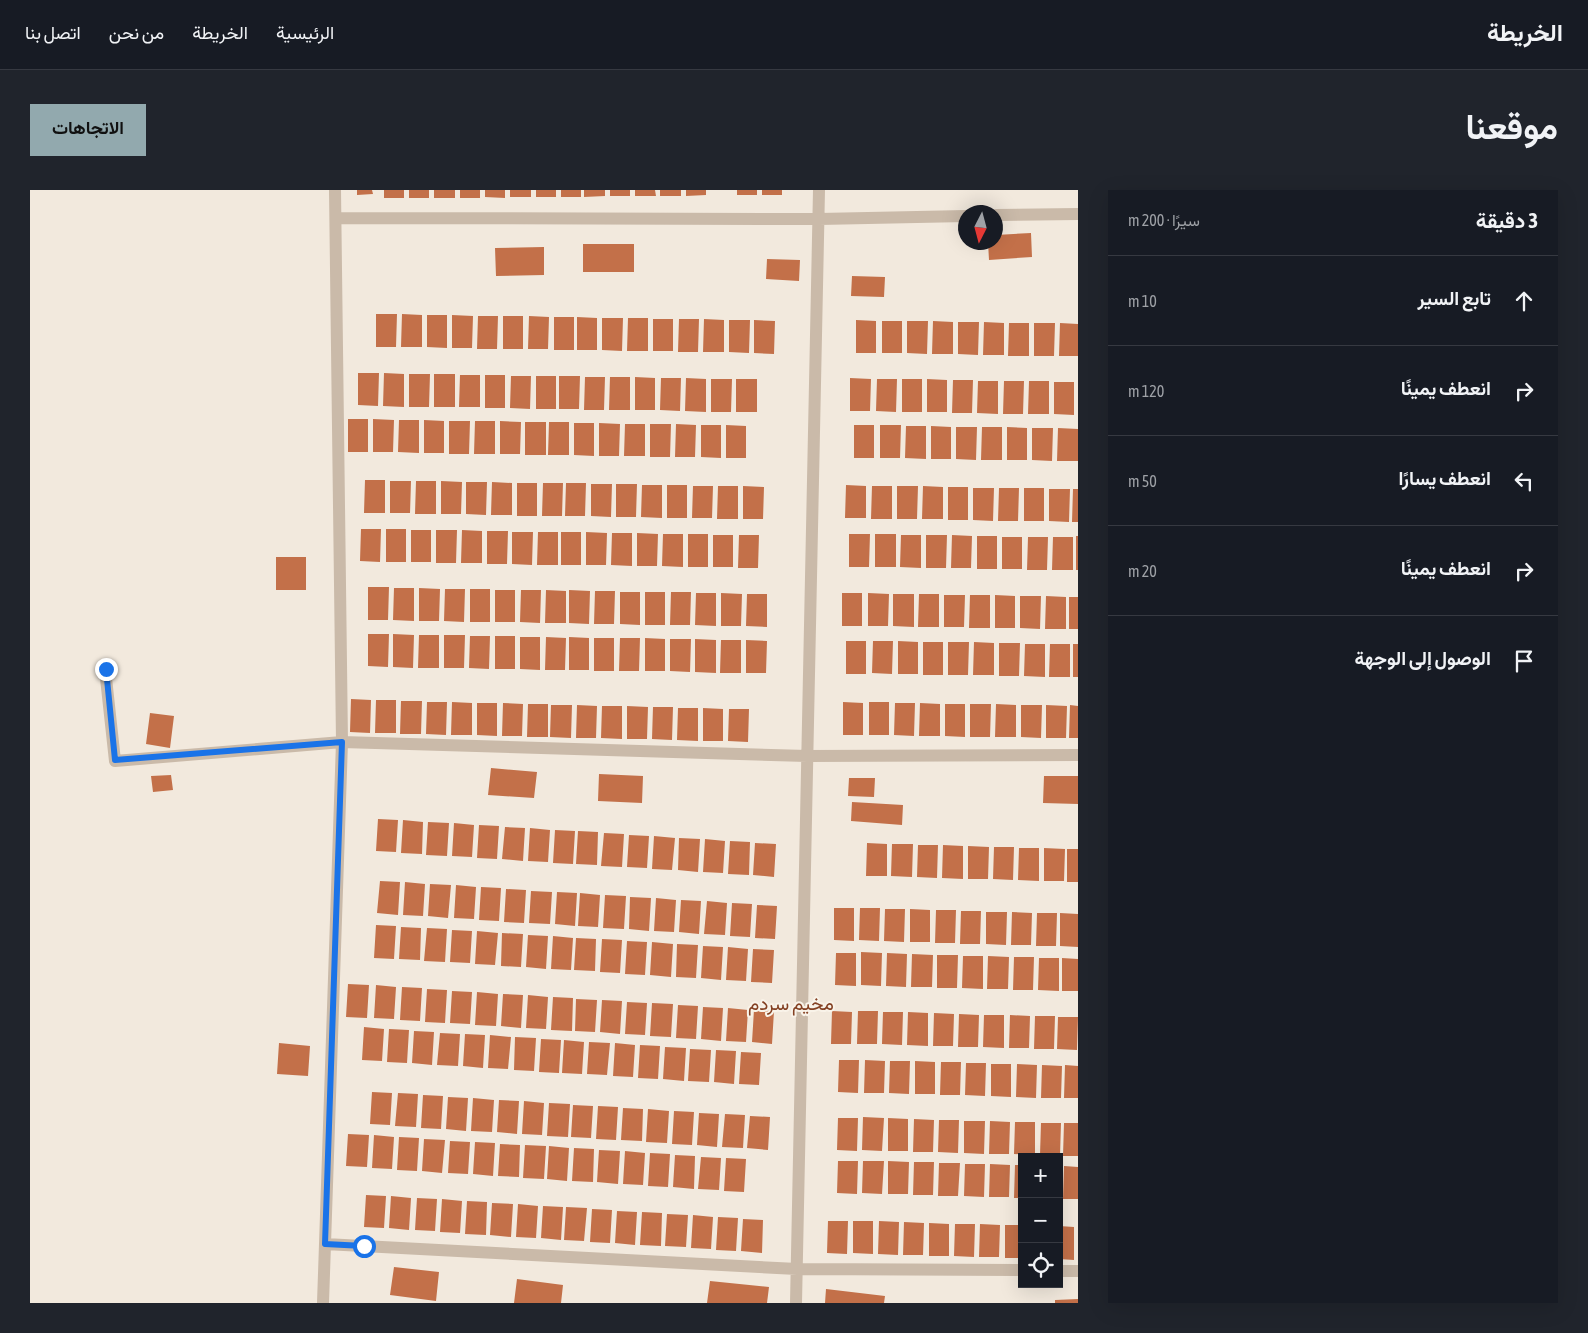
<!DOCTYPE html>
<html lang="ar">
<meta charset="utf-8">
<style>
:root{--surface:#171b24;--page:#20242c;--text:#f1f3f6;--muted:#9ea1a6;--line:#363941;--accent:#92a9ae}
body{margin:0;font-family:"Asap Condensed",Vazirmatn,sans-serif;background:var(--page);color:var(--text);direction:rtl}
.controls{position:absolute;right:15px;bottom:15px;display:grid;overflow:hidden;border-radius:0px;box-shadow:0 5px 20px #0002}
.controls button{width:45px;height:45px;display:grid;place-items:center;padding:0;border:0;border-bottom:1px solid var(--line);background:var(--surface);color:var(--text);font:25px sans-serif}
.compass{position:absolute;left:928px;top:15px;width:45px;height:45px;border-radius:50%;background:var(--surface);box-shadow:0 5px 20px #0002;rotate:186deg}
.stop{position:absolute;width:15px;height:15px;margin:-11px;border:4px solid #1a73e8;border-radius:50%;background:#fff}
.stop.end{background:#1a73e8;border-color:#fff;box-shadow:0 1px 5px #0008}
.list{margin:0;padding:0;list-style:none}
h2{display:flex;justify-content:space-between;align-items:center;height:65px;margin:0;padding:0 20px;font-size:21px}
h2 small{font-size:16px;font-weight:400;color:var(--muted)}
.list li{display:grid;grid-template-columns:32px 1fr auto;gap:15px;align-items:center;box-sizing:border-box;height:90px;padding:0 20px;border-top:1px solid var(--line)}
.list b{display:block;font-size:19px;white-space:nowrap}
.list em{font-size:16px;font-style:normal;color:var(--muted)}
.icon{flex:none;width:28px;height:28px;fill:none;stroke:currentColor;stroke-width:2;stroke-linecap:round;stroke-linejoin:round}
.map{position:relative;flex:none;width:1048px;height:1113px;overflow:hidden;direction:ltr;border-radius:0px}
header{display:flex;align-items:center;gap:30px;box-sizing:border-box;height:70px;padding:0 25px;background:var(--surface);border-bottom:1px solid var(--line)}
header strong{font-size:24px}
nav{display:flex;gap:28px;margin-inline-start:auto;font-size:18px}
.intro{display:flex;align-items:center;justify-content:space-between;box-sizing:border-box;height:120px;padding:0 30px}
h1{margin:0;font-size:35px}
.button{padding:12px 22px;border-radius:0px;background:var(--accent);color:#111;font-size:18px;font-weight:700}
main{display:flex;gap:30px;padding:0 30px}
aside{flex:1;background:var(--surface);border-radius:0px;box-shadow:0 5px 20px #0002}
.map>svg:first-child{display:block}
</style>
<header>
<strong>الخريطة</strong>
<nav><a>الرئيسية</a><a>الخريطة</a><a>من نحن</a><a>اتصل بنا</a></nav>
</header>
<div class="intro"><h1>موقعنا</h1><a class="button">الاتجاهات</a></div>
<main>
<aside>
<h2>3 دقيقة<small>سيرًا · 200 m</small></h2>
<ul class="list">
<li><svg class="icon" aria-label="ahead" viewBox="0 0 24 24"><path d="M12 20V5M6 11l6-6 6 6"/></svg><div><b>تابع السير</b></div><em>10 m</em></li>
<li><svg class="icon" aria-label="right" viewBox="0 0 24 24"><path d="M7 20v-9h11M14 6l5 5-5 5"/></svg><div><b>انعطف يمينًا</b></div><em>120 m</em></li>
<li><svg class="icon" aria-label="left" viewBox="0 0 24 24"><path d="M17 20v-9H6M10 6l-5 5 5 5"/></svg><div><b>انعطف يسارًا</b></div><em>50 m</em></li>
<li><svg class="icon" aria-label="right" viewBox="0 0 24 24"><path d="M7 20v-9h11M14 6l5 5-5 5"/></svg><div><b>انعطف يمينًا</b></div><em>20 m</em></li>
<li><svg class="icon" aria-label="arrive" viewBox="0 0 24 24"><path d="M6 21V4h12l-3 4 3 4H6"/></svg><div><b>الوصول إلى الوجهة</b></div></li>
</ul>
</aside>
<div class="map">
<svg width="1048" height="1113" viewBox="0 0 1048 1113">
<rect width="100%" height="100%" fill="#f2e9dd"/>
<path fill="#c37049" d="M 327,0 L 342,0 L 343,4 L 327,5 Z
M 354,0 L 374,0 L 374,8 L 354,8 Z
M 379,0 L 399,0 L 399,8 L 379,8 Z
M 404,0 L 425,0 L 425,8 L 404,8 Z
M 430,0 L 450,0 L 450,8 L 430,8 Z
M 455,0 L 475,0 L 475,8 L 455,7 Z
M 480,0 L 501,0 L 501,7 L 480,7 Z
M 506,0 L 526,0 L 526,7 L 506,7 Z
M 531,0 L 551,0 L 551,7 L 531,7 Z
M 554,0 L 575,0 L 575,6 L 554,7 Z
M 580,0 L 600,0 L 600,6 L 580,6 Z
M 605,0 L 625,0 L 626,6 L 605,6 Z
M 630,0 L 651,0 L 651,6 L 630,6 Z
M 656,0 L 676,0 L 676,5 L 656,6 Z
M 707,0 L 727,0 L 727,5 L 707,5 Z
M 732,0 L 752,0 L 752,5 L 732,5 Z
M 1001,43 L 1002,67 L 959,70 L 958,52 L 966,52 L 966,45 Z
M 553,54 L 604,54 L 604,82 L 553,82 Z
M 514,57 L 514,85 L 466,86 L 465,58 Z
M 737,69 L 770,70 L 769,91 L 736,89 Z
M 822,86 L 855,87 L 854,107 L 821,106 Z
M 346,124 L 367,124 L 366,157 L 346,157 Z
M 372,124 L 392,125 L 392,157 L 371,157 Z
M 397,125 L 417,125 L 417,158 L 397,157 Z
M 422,125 L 443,126 L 442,158 L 422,158 Z
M 448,126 L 468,126 L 467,159 L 447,159 Z
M 473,126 L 493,126 L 493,159 L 473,159 Z
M 499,126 L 519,127 L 518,159 L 498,159 Z
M 524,127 L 544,127 L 544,160 L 524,160 Z
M 547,127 L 567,128 L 567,160 L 547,160 Z
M 572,128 L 593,128 L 592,161 L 572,160 Z
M 598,128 L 618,128 L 618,161 L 597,161 Z
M 623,129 L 643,129 L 643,161 L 623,161 Z
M 649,129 L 669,129 L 668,162 L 648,162 Z
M 674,129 L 694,130 L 694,162 L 673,162 Z
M 699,130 L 720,130 L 719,163 L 699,162 Z
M 724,130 L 745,131 L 744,164 L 724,163 Z
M 826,130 L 846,131 L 846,163 L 826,163 Z
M 852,131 L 872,131 L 872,163 L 852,163 Z
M 877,131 L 898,131 L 897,164 L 877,163 Z
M 903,131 L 923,132 L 923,164 L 902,164 Z
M 928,132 L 949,132 L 948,165 L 928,164 Z
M 954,132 L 974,133 L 974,165 L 953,165 Z
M 979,133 L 999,133 L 999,166 L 978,166 Z
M 1004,133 L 1025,133 L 1024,166 L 1004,166 Z
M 1030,133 L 1048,134 L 1048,166 L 1029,166 Z
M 328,183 L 349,183 L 348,216 L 328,215 Z
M 354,183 L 374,184 L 374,217 L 353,216 Z
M 379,184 L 400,184 L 399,217 L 379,217 Z
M 404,184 L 425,184 L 425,217 L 404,217 Z
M 430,185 L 450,185 L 450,217 L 429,217 Z
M 455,185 L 475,185 L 475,218 L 455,218 Z
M 481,186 L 501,186 L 500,219 L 480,218 Z
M 506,186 L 526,186 L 526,219 L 506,219 Z
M 529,186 L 550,186 L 549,219 L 529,219 Z
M 555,187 L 575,187 L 574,220 L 554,220 Z
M 580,187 L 600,187 L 600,220 L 579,220 Z
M 605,187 L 625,188 L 625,220 L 605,220 Z
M 631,188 L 651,188 L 650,221 L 630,220 Z
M 656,188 L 676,189 L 676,222 L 655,221 Z
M 820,188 L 841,189 L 840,221 L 820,221 Z
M 681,189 L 702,189 L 701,222 L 681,222 Z
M 706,189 L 727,189 L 727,222 L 706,222 Z
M 847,189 L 867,189 L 866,222 L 846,221 Z
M 872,189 L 892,189 L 892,222 L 872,222 Z
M 897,189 L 917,190 L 917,222 L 897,222 Z
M 923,190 L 943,190 L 942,223 L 922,223 Z
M 948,191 L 968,191 L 968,224 L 947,223 Z
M 974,191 L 994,191 L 993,224 L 973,224 Z
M 999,191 L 1019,191 L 1019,224 L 998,224 Z
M 1024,192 L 1044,192 L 1044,225 L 1024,224 Z
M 318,229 L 338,229 L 338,262 L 318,262 Z
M 343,229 L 364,230 L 363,262 L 343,262 Z
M 369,230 L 389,230 L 389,263 L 368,262 Z
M 394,230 L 414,231 L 414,263 L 394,263 Z
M 419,231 L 440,231 L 439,264 L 419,264 Z
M 445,231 L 465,231 L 465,264 L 444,264 Z
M 470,231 L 491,232 L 490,264 L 470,264 Z
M 495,232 L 516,232 L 516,265 L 495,265 Z
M 519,232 L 539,232 L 539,265 L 518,265 Z
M 544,233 L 564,233 L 564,266 L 544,265 Z
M 569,233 L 590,234 L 589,266 L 569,266 Z
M 595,234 L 615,234 L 615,266 L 594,266 Z
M 620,234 L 641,234 L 640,267 L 620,267 Z
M 646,234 L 666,235 L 665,267 L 645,267 Z
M 671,235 L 691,235 L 691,268 L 671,267 Z
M 696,235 L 716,236 L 716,268 L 696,268 Z
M 824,235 L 844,235 L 844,268 L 824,268 Z
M 850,235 L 871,235 L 870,268 L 850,268 Z
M 876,236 L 896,236 L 896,269 L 875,268 Z
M 901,236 L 921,237 L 921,269 L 901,269 Z
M 926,237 L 947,237 L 946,270 L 926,269 Z
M 952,237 L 972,237 L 972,270 L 951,270 Z
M 977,237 L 997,238 L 997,270 L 977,270 Z
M 1002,238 L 1023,238 L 1022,271 L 1002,270 Z
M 1028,238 L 1048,239 L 1048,271 L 1027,271 Z
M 335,290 L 355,290 L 355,323 L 334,323 Z
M 360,291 L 381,291 L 380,323 L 360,323 Z
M 386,291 L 406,291 L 406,324 L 385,324 Z
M 411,291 L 432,292 L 431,324 L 411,324 Z
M 436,292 L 457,292 L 456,325 L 436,324 Z
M 462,292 L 482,293 L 482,325 L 461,325 Z
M 487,293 L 507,293 L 507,326 L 487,326 Z
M 513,293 L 533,293 L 532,326 L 512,326 Z
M 536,293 L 556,293 L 555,326 L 535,326 Z
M 561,294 L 582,294 L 581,327 L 561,326 Z
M 586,294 L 607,294 L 606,327 L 586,327 Z
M 612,295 L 632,295 L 632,328 L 611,327 Z
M 637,295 L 657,295 L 657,328 L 637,328 Z
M 816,295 L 836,296 L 836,328 L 815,328 Z
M 663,296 L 683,296 L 682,328 L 662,328 Z
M 688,296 L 708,296 L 708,329 L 687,329 Z
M 713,296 L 734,297 L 733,329 L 713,329 Z
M 842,296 L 862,296 L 862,329 L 841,329 Z
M 867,296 L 888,296 L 887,329 L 867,329 Z
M 893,296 L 913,297 L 913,329 L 892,329 Z
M 918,297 L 938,297 L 938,330 L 918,330 Z
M 943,298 L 964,298 L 963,331 L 943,330 Z
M 969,298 L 989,298 L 988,331 L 968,331 Z
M 994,298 L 1014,298 L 1014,331 L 994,331 Z
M 1019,299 L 1040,299 L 1039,332 L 1019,331 Z
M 1043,299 L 1048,299 L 1048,332 L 1042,332 Z
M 331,339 L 351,339 L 350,372 L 330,371 Z
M 356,339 L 376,339 L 376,372 L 356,372 Z
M 381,340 L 401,340 L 401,372 L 381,372 Z
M 406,340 L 427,340 L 426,373 L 406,373 Z
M 432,340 L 452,341 L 452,373 L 431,373 Z
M 457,341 L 478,341 L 477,374 L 457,374 Z
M 482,342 L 503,342 L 502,375 L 482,374 Z
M 508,342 L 528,342 L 528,375 L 507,375 Z
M 531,342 L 551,342 L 551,375 L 531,375 Z
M 556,342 L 577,343 L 576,375 L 556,375 Z
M 582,343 L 602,343 L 602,376 L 581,375 Z
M 607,343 L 628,344 L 627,376 L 607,376 Z
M 633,344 L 653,344 L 653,377 L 632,376 Z
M 658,344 L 678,344 L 678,377 L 658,377 Z
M 819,344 L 840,344 L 839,377 L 819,377 Z
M 845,344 L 866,344 L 866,377 L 845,377 Z
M 683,345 L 703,345 L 703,377 L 683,377 Z
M 709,345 L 729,345 L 728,378 L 708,378 Z
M 871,345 L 891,345 L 891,378 L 870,377 Z
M 896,345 L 917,345 L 916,378 L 896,378 Z
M 922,345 L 942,346 L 941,378 L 921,378 Z
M 947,346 L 967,346 L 967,379 L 947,379 Z
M 1046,346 L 1048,346 L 1048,380 L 1046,380 Z
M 972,347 L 992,347 L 992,379 L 972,379 Z
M 998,347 L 1018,347 L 1017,380 L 997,380 Z
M 1023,347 L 1043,347 L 1043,380 L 1022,380 Z
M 246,367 L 276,367 L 276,400 L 246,400 Z
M 338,397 L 359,397 L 358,430 L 338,430 Z
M 364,398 L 384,398 L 384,431 L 363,430 Z
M 389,398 L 410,399 L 409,431 L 389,431 Z
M 415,399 L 435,399 L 434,432 L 414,431 Z
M 440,399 L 460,399 L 460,432 L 440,432 Z
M 465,400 L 485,400 L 485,432 L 465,432 Z
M 491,400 L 511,400 L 510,433 L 490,432 Z
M 516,400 L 536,401 L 536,433 L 515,433 Z
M 539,400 L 560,401 L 559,434 L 539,433 Z
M 565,401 L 585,401 L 584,434 L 564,434 Z
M 590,402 L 610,402 L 610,435 L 590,434 Z
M 615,402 L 635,402 L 635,435 L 615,435 Z
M 641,402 L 661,402 L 660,435 L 640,435 Z
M 666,403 L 686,403 L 686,436 L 665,435 Z
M 691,403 L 712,404 L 711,436 L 691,436 Z
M 812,403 L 832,403 L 832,436 L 812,436 Z
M 838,403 L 859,404 L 858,436 L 838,436 Z
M 717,404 L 737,404 L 737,437 L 716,436 Z
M 863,404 L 884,404 L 884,437 L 863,436 Z
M 889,404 L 909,404 L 909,437 L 888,437 Z
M 914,405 L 935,405 L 934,437 L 914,437 Z
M 940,405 L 960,405 L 960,438 L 939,438 Z
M 965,405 L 985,406 L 985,438 L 965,438 Z
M 990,406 L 1011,406 L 1010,439 L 990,438 Z
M 1016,406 L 1036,407 L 1036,439 L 1015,439 Z
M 1039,407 L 1048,407 L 1048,439 L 1039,439 Z
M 338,444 L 359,444 L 358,477 L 338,476 Z
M 363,444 L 384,445 L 383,478 L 363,477 Z
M 389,445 L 409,445 L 409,478 L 388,478 Z
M 414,445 L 435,445 L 434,478 L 414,478 Z
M 440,446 L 460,446 L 459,479 L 439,478 Z
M 465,446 L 485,446 L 485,479 L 465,479 Z
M 490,447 L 510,447 L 510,480 L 490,479 Z
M 516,447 L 536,448 L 535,480 L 515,480 Z
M 539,447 L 559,448 L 559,480 L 539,480 Z
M 564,448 L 584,448 L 584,481 L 564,481 Z
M 590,448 L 610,448 L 609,481 L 589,481 Z
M 615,448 L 635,449 L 635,481 L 615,481 Z
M 640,449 L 661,449 L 660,482 L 640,481 Z
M 665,449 L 686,450 L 686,483 L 665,482 Z
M 691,450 L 711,450 L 711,483 L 690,483 Z
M 716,450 L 737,451 L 736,483 L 716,483 Z
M 816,451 L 836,451 L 836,484 L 816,484 Z
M 843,451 L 863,451 L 862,484 L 842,483 Z
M 868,451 L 888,452 L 888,484 L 868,484 Z
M 893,452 L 913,452 L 913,485 L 893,485 Z
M 918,452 L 939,452 L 938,485 L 918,485 Z
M 944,452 L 964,453 L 964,485 L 943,485 Z
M 969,453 L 990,453 L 989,486 L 969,486 Z
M 995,454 L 1015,454 L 1015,487 L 994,486 Z
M 1020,454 L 1040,454 L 1040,487 L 1019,487 Z
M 1043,454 L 1048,454 L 1048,487 L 1043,487 Z
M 321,509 L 341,510 L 340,543 L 320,542 Z
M 346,510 L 366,510 L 366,543 L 345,543 Z
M 371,511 L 392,511 L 391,544 L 370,544 Z
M 397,512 L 417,512 L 416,545 L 396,544 Z
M 422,512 L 442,513 L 442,545 L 421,545 Z
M 813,512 L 833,513 L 833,545 L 813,545 Z
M 839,512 L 859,512 L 859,545 L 839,545 Z
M 447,513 L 467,513 L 467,546 L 447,545 Z
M 473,513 L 493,514 L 492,546 L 472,546 Z
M 865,513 L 885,513 L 884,546 L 864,545 Z
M 890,513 L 910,514 L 910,546 L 889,546 Z
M 498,514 L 518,514 L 518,547 L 497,547 Z
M 915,514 L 935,514 L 935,547 L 915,546 Z
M 940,514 L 961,514 L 960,547 L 940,547 Z
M 966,514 L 986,515 L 986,547 L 965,547 Z
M 521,515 L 542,515 L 541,548 L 520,547 Z
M 547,515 L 567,516 L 566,548 L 546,548 Z
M 991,515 L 1012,515 L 1011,548 L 991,547 Z
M 1016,515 L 1037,516 L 1036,548 L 1016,548 Z
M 1040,515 L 1048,516 L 1048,548 L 1039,548 Z
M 572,516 L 592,516 L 592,549 L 571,548 Z
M 597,516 L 618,517 L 617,549 L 597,549 Z
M 623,517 L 643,517 L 642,550 L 622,549 Z
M 648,518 L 668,518 L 668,551 L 647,550 Z
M 673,518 L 693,519 L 693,551 L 673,551 Z
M 699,519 L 719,519 L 718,552 L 698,551 Z
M 120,523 L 144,526 L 140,558 L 116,554 Z
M 461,578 L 507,582 L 504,608 L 458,605 Z
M 569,584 L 613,586 L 612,613 L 568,611 Z
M 141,585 L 143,600 L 123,602 L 121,586 Z
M 1014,586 L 1048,586 L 1048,614 L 1013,613 Z
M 819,588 L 845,588 L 844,607 L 818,606 Z
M 822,612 L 873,615 L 872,635 L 821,631 Z
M 348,629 L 368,630 L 366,662 L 346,661 Z
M 373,630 L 393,632 L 392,664 L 371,663 Z
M 398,632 L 419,633 L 417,666 L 396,665 Z
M 424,633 L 444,635 L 442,667 L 422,666 Z
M 449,635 L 469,636 L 467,669 L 447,668 Z
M 475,637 L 495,638 L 493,671 L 472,669 Z
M 500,638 L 520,640 L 518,672 L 498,671 Z
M 525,640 L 545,641 L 543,674 L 523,673 Z
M 548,641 L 568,642 L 567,675 L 546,674 Z
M 574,643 L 594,644 L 592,677 L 571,676 Z
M 599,645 L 619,646 L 617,678 L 597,677 Z
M 624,646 L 645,648 L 642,680 L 622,679 Z
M 649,648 L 670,649 L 668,682 L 648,680 Z
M 675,649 L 695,651 L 693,683 L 673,682 Z
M 700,651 L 720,652 L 719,685 L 698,684 Z
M 725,653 L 746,654 L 744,687 L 723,685 Z
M 837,653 L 857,654 L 857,686 L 836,686 Z
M 862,654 L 883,654 L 882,687 L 861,686 Z
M 888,655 L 908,655 L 907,688 L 887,687 Z
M 913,655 L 933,656 L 933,689 L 912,688 Z
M 938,656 L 959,657 L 958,689 L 938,689 Z
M 964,657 L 984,657 L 983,690 L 963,689 Z
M 989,658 L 1009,658 L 1009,691 L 988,690 Z
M 1014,658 L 1035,659 L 1034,691 L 1014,691 Z
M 1037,659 L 1048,659 L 1048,692 L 1037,692 Z
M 350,691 L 370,692 L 368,725 L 347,723 Z
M 375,692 L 395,694 L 393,726 L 373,725 Z
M 400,694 L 421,695 L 418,728 L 398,726 Z
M 426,695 L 446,697 L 444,729 L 424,728 Z
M 451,697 L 471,698 L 469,731 L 449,730 Z
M 476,699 L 496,700 L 494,733 L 474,732 Z
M 501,701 L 522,702 L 520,734 L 499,733 Z
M 527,702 L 547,703 L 545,736 L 525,734 Z
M 550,703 L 570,705 L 568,737 L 548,736 Z
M 575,705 L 596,706 L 594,739 L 573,738 Z
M 600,707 L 621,708 L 619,741 L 599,739 Z
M 626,708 L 646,710 L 644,742 L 624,741 Z
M 651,710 L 671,711 L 669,744 L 649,742 Z
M 677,711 L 697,713 L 695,745 L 674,744 Z
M 702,713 L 722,714 L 720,747 L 700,746 Z
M 727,715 L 747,716 L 745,749 L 725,748 Z
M 804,718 L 824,718 L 824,751 L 804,750 Z
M 830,718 L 850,718 L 849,751 L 829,750 Z
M 855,719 L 875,719 L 874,752 L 854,751 Z
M 880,719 L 900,720 L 900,752 L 880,752 Z
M 906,720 L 926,720 L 925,753 L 905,753 Z
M 931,721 L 951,721 L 950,754 L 930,754 Z
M 956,722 L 977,722 L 976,755 L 956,754 Z
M 982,722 L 1002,723 L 1001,755 L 981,755 Z
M 1007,723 L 1027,723 L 1026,756 L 1006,756 Z
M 1030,723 L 1048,724 L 1048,757 L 1030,756 Z
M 346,735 L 366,736 L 364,769 L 344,768 Z
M 371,737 L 391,738 L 390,770 L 369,769 Z
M 397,738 L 417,739 L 415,772 L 394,771 Z
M 422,740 L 442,741 L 440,773 L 420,772 Z
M 447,741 L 468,743 L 465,775 L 445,774 Z
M 472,743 L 493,744 L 491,777 L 471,776 Z
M 498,745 L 518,746 L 516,779 L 496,777 Z
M 523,746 L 543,748 L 541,780 L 521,779 Z
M 546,748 L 566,749 L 565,781 L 544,780 Z
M 572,749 L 592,750 L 590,783 L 570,782 Z
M 597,751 L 617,752 L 615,785 L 595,784 Z
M 622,752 L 643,754 L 641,787 L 620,785 Z
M 647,754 L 668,755 L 666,788 L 646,787 Z
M 673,756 L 693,757 L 691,790 L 671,788 Z
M 698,757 L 718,759 L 716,791 L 696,790 Z
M 723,759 L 744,760 L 742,793 L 721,792 Z
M 831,762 L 852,763 L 851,796 L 831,795 Z
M 806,763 L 826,763 L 826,796 L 805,795 Z
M 857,763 L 877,764 L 876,797 L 856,796 Z
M 882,764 L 903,765 L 902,797 L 881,797 Z
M 907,765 L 928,765 L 927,798 L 907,798 Z
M 933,766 L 953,766 L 953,799 L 932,798 Z
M 958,766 L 979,767 L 978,799 L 957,799 Z
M 984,767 L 1004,767 L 1003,800 L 983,800 Z
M 1009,768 L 1029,768 L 1029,801 L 1008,800 Z
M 1032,768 L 1048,769 L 1048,801 L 1032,801 Z
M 318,794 L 339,795 L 337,828 L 316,827 Z
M 346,795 L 366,797 L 364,829 L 344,828 Z
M 372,797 L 392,798 L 390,831 L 370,830 Z
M 397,799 L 417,800 L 415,833 L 395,832 Z
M 422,801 L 442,802 L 440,834 L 420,833 Z
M 447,802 L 468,804 L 466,836 L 445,835 Z
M 473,804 L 493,805 L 491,838 L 471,836 Z
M 498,805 L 518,807 L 516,839 L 496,838 Z
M 523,807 L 543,808 L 542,841 L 521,840 Z
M 546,809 L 567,810 L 565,842 L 545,841 Z
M 572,810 L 592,811 L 590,844 L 570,842 Z
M 597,812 L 617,813 L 615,845 L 595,844 Z
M 622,813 L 643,814 L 641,847 L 620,846 Z
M 648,815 L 668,816 L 666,849 L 646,848 Z
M 673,817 L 693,818 L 691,851 L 671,849 Z
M 698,818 L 718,820 L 716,852 L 696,851 Z
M 724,820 L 744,821 L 742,854 L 722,852 Z
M 802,821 L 822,822 L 821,854 L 801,854 Z
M 828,821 L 848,821 L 847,854 L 827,854 Z
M 853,822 L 873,822 L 872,855 L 852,854 Z
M 878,822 L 898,823 L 898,856 L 877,855 Z
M 904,823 L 924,824 L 923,856 L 903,856 Z
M 929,824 L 949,825 L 948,857 L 928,857 Z
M 954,825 L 974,825 L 974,858 L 953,857 Z
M 980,825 L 1000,826 L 999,858 L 979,858 Z
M 1005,826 L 1025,826 L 1024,859 L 1004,859 Z
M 1028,827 L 1048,827 L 1047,860 L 1027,859 Z
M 334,837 L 354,839 L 352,871 L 332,870 Z
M 359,839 L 379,840 L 377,873 L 357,872 Z
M 384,841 L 404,842 L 402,875 L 382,873 Z
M 410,843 L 430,844 L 428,876 L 407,875 Z
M 435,844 L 455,845 L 453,878 L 433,876 Z
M 460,845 L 481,847 L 478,879 L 458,878 Z
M 485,847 L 506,848 L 504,881 L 484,880 Z
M 511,849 L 531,850 L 529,883 L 509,882 Z
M 534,850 L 554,852 L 552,884 L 532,883 Z
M 559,852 L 580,853 L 577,885 L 557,884 Z
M 249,853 L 280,856 L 278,886 L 247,884 Z
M 585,853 L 605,855 L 603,887 L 583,886 Z
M 610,855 L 630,856 L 628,889 L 608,888 Z
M 635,857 L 656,858 L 654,891 L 633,889 Z
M 660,859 L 681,860 L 679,892 L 658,891 Z
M 686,860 L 706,861 L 704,894 L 684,892 Z
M 711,862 L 731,863 L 729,895 L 709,894 Z
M 809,870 L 829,870 L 828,903 L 808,902 Z
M 835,870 L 855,871 L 854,903 L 834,903 Z
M 860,871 L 880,871 L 879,904 L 859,903 Z
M 885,871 L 905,872 L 905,904 L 885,904 Z
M 911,872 L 931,872 L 930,905 L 910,905 Z
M 936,873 L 956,873 L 955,906 L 935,905 Z
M 961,874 L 981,874 L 981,907 L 961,906 Z
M 987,874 L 1007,875 L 1006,908 L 986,907 Z
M 1012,875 L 1032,876 L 1031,908 L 1011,908 Z
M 1035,875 L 1048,876 L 1048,908 L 1034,908 Z
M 342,902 L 362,903 L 360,935 L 340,934 Z
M 368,903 L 388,904 L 386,937 L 365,936 Z
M 393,905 L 413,906 L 411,939 L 391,938 Z
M 418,907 L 438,908 L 436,941 L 416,939 Z
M 443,908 L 464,910 L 462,942 L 441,941 Z
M 469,910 L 489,911 L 487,944 L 467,942 Z
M 494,911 L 514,913 L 512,945 L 492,944 Z
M 519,913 L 540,914 L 538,947 L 517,946 Z
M 543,915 L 563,916 L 561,948 L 541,947 Z
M 568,916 L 588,917 L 586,950 L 566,949 Z
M 593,918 L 613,919 L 612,951 L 591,950 Z
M 618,919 L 639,921 L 637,953 L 616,952 Z
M 644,921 L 664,922 L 662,955 L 642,954 Z
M 669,923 L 689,924 L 687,957 L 667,955 Z
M 695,924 L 715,925 L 713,958 L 692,957 Z
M 720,926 L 740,927 L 738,960 L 717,958 Z
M 833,927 L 854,928 L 852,961 L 832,960 Z
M 808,928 L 828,928 L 827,961 L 807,960 Z
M 858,928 L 878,929 L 878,961 L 858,961 Z
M 884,929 L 904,930 L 903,962 L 883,962 Z
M 909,930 L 929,930 L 928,963 L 908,962 Z
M 934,931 L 955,931 L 954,964 L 934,963 Z
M 960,931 L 980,932 L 979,964 L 959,964 Z
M 985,932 L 1005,932 L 1005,965 L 984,964 Z
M 1011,933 L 1031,933 L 1030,966 L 1010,965 Z
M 1034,933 L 1048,933 L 1048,966 L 1033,966 Z
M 318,944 L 339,945 L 337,977 L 316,976 Z
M 344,945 L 364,947 L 362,979 L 342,978 Z
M 369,947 L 389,948 L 387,981 L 367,980 Z
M 394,949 L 415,950 L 412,983 L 392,981 Z
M 420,951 L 440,952 L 438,984 L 418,983 Z
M 445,952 L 465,953 L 463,986 L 443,984 Z
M 470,954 L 490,955 L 489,987 L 468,986 Z
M 495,955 L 516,956 L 514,989 L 493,988 Z
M 519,956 L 539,958 L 537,991 L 517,989 Z
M 544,958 L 564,959 L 563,992 L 542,991 Z
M 569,960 L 590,961 L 588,994 L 567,992 Z
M 595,961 L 615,963 L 613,995 L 593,994 Z
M 620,963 L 640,964 L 638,997 L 618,996 Z
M 645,965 L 665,966 L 664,999 L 643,997 Z
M 671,967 L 691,968 L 689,1000 L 668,999 Z
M 696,968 L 716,969 L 714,1002 L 694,1001 Z
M 808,971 L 828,971 L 827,1004 L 807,1003 Z
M 833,971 L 854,971 L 852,1004 L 832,1003 Z
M 858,971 L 879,972 L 878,1004 L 858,1004 Z
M 884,972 L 904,972 L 903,1005 L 883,1005 Z
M 909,973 L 930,973 L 928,1006 L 908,1006 Z
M 935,974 L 955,974 L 954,1007 L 934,1006 Z
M 960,974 L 980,975 L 979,1007 L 959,1007 Z
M 985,975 L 992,975 L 992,1008 L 984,1008 Z
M 1034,976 L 1048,977 L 1048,1009 L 1033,1009 Z
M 336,1005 L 356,1006 L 354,1038 L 334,1037 Z
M 361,1006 L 381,1008 L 379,1040 L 359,1038 Z
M 387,1008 L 407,1009 L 405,1041 L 385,1040 Z
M 412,1009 L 432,1011 L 430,1043 L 410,1042 Z
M 437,1011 L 457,1012 L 456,1045 L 435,1044 Z
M 462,1013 L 483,1014 L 481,1047 L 460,1045 Z
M 488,1014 L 508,1016 L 506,1048 L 486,1047 Z
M 513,1016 L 533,1017 L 531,1050 L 511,1048 Z
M 536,1017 L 557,1018 L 554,1051 L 534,1050 Z
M 562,1019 L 582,1020 L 580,1053 L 560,1052 Z
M 587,1021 L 607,1022 L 605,1055 L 585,1053 Z
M 612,1022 L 632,1023 L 631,1056 L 610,1055 Z
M 637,1024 L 658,1025 L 656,1057 L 635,1056 Z
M 663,1025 L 683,1027 L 681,1059 L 661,1058 Z
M 688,1027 L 708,1028 L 706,1061 L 686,1060 Z
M 713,1029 L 733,1030 L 732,1063 L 711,1061 Z
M 798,1031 L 818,1031 L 817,1064 L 797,1063 Z
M 823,1031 L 843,1031 L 843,1064 L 823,1063 Z
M 849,1031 L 869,1032 L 868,1065 L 848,1064 Z
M 874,1032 L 894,1033 L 893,1065 L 873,1065 Z
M 899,1033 L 919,1034 L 919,1066 L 899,1066 Z
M 925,1034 L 945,1034 L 944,1067 L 924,1066 Z
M 950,1034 L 970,1035 L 969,1067 L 949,1067 Z
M 975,1035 L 992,1035 L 992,1068 L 975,1068 Z
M 1029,1036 L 1044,1037 L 1044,1070 L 1029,1069 Z
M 364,1077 L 409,1082 L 406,1111 L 360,1105 Z
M 487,1089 L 533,1095 L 531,1113 L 484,1113 Z
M 680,1091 L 739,1097 L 737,1113 L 677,1113 Z
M 796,1099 L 855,1106 L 854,1113 L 795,1113 Z
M 1048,1109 L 1048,1113 L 1025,1113 L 1025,1110 Z"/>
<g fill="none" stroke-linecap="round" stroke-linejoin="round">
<path stroke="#cabaa9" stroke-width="12" d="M 966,25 L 1048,24
M 306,28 L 789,29 L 936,26
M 75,479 L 85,571 L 312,552 L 777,566 L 1048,565
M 295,1054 L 767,1079 L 992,1080
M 1029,1081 L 1048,1081
M 293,1113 L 312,552 L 305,0
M 766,1113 L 789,0"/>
</g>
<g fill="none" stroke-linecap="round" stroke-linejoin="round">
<path stroke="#1a73e8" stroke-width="6" d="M 76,479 L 85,570 L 312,552 L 295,1054 L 334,1056"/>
</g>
<g text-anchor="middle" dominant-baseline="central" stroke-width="4" stroke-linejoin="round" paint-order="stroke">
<g font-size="19" fill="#844123" stroke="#f9f3e9">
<text x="761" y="813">مخيم سردم</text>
</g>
</g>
</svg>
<div class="controls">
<button>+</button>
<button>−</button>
<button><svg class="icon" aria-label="locate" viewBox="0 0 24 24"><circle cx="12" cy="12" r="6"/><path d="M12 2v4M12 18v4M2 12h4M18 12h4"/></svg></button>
</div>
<svg class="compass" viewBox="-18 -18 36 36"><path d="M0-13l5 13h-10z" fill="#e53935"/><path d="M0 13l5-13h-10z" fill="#9ea1a6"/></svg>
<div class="stop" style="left:334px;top:1056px"></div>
<div class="stop end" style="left:76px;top:479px"></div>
</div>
</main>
